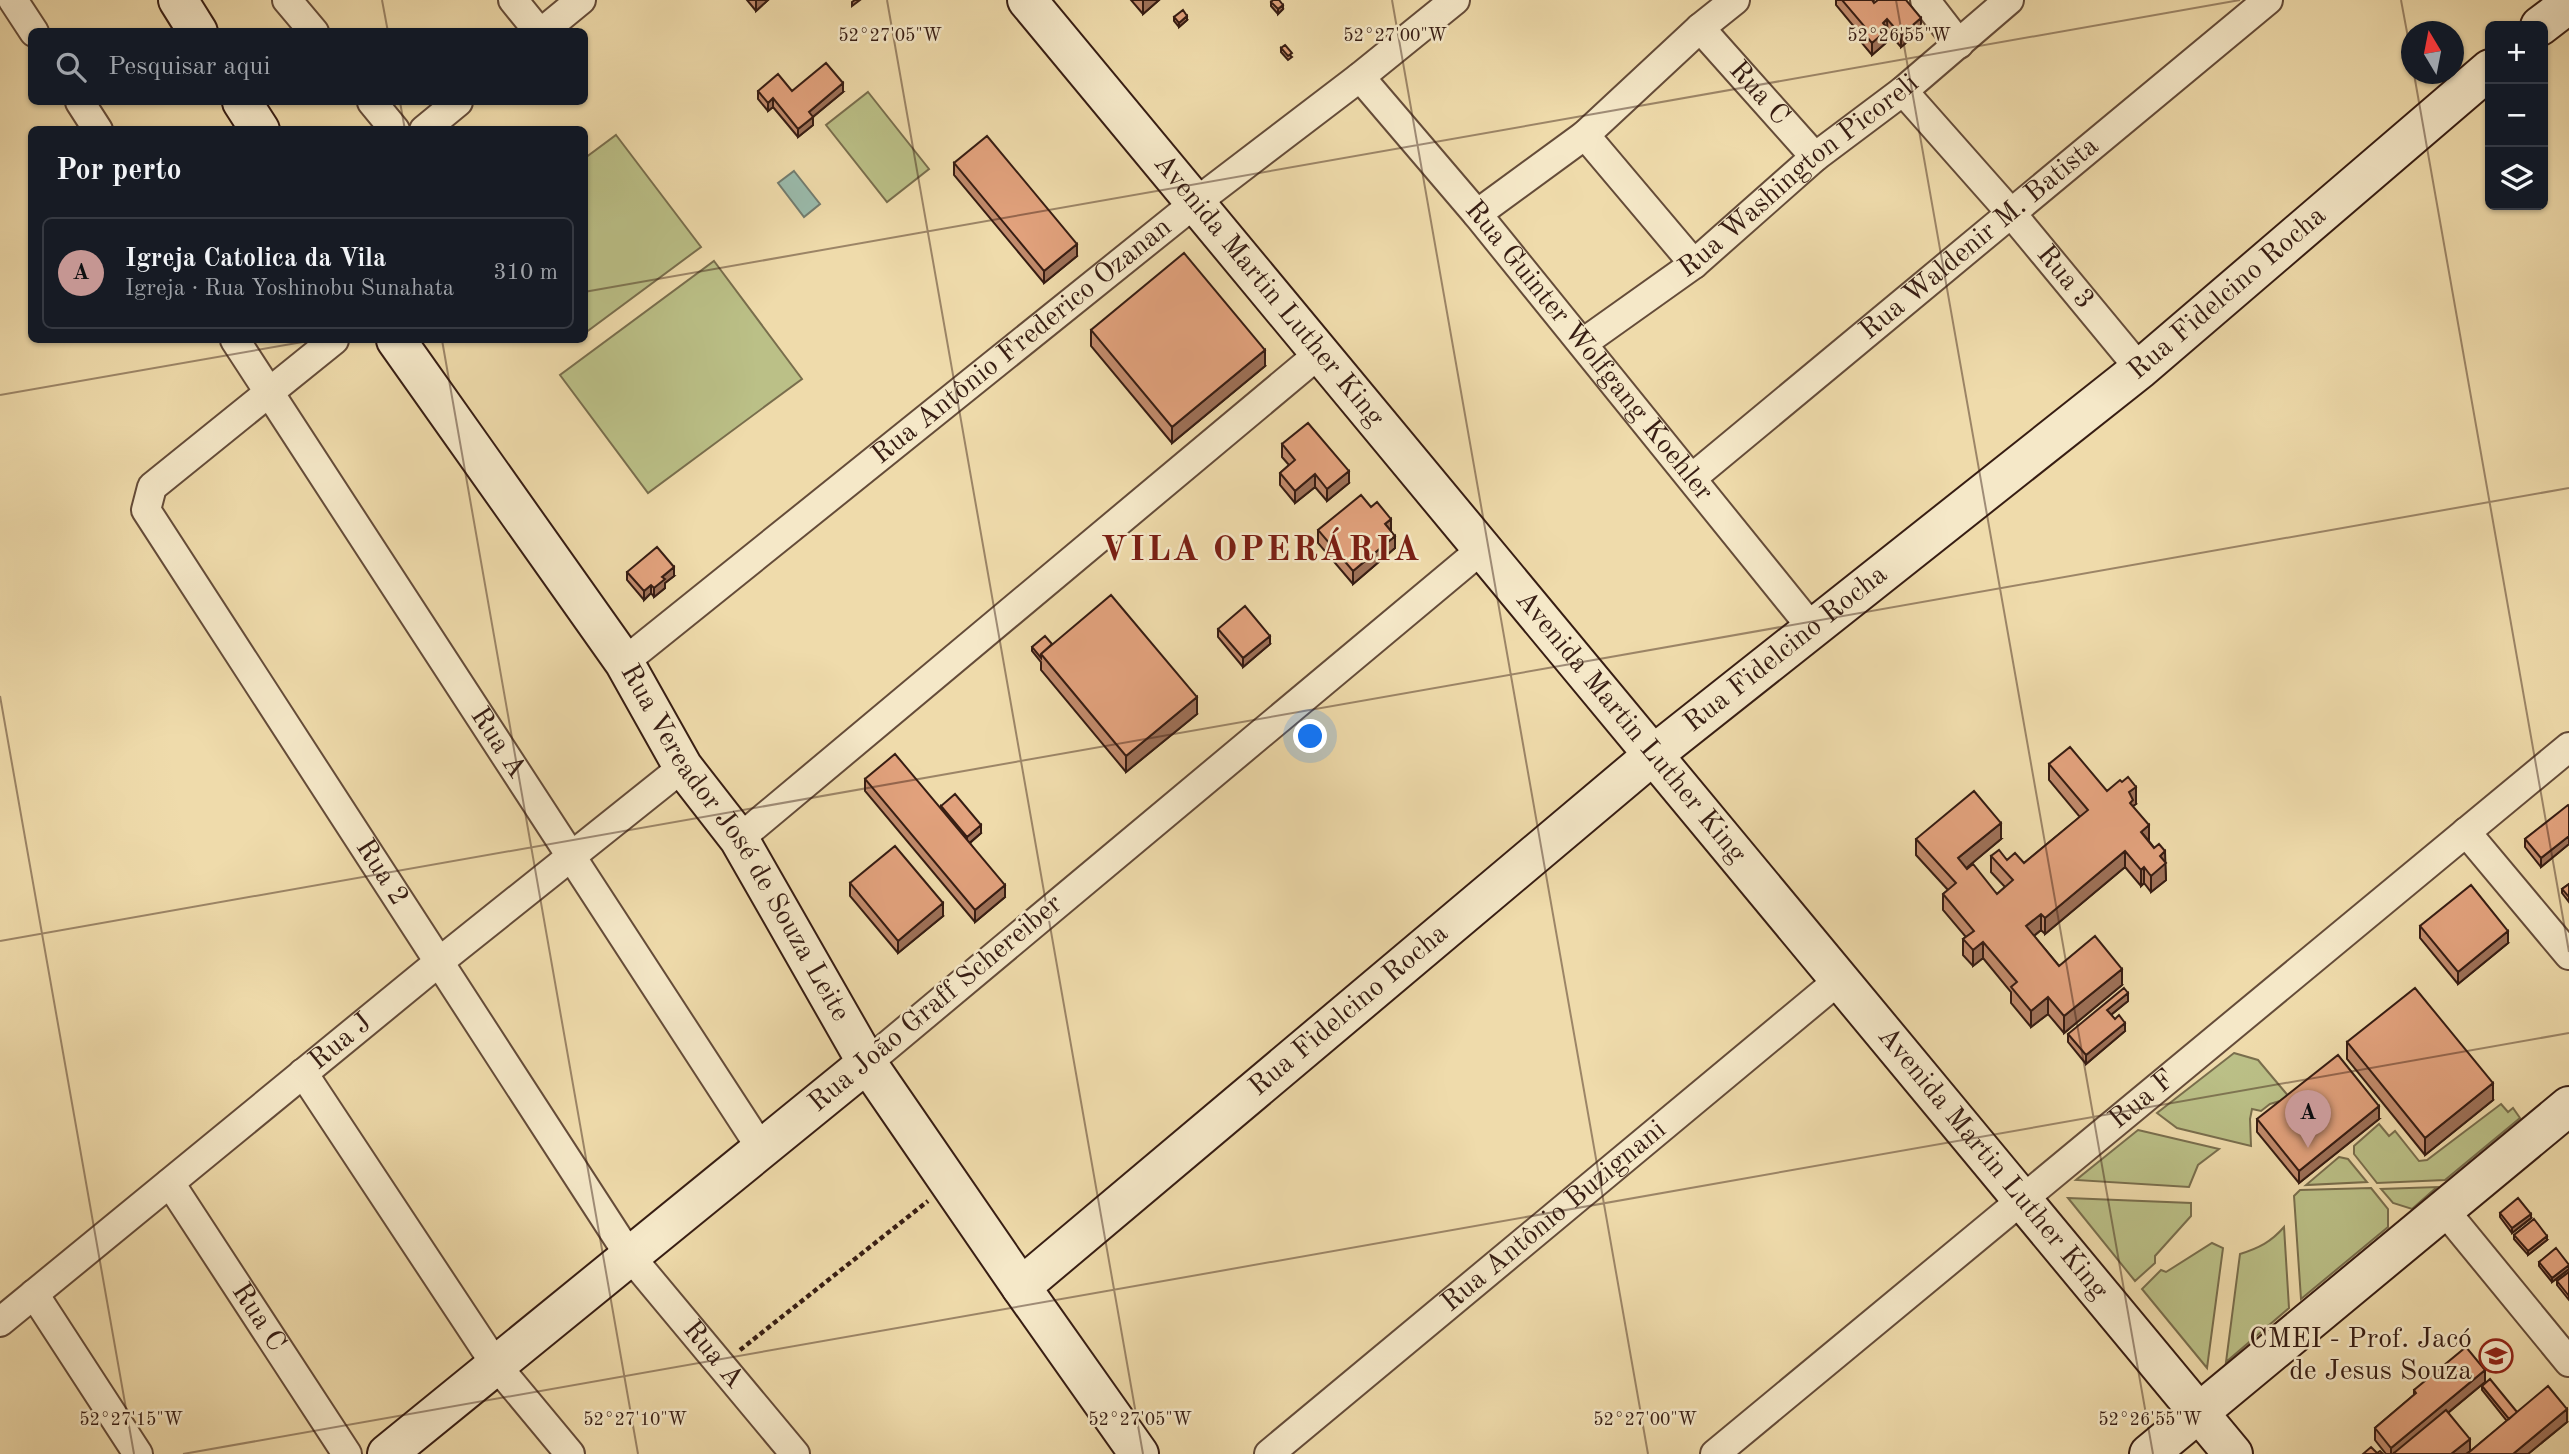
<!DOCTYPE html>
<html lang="pt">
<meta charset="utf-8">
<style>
:root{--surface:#171b24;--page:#20242c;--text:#f1f3f6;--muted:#9ea1a6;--line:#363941;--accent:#c59692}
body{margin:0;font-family:"Old Standard TT",serif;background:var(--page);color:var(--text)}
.controls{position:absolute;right:21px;top:21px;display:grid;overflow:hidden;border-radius:10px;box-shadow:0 2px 5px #0004}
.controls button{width:63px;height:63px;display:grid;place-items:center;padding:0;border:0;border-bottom:2px solid var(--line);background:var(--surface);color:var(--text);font:35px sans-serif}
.compass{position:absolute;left:2401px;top:21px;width:63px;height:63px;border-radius:50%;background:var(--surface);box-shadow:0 2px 5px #0004;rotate:350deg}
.you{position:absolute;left:1311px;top:737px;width:24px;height:24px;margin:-18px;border:5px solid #fff;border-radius:50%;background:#1a73e8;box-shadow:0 0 0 10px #1a73e833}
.badge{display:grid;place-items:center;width:46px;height:46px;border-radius:50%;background:var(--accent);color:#111;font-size:23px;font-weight:700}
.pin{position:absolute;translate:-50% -58px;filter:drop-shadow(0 2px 4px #0008)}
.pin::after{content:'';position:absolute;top:37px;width:24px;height:21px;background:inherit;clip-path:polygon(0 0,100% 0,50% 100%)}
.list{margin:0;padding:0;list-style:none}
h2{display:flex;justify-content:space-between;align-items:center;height:91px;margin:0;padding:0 28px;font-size:30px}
h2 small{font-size:23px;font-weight:400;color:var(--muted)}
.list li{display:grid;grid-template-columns:46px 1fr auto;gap:21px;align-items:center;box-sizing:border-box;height:112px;margin:0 14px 14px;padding:0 14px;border:2px solid var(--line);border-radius:10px}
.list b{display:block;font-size:26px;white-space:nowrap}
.list p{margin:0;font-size:23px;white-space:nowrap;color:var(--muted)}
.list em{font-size:23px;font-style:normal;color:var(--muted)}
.icon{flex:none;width:38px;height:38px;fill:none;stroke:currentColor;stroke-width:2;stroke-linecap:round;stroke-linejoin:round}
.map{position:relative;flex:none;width:2569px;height:1454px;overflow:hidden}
.search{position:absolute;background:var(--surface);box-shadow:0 2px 5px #0004;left:28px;top:28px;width:560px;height:77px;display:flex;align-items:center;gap:18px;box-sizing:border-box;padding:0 24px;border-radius:10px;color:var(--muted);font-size:26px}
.panel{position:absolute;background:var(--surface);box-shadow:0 2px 5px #0004;left:28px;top:126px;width:560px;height:217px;border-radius:10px}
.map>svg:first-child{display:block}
</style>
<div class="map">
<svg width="2569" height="1454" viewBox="0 0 2569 1454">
<rect width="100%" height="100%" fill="#efdbab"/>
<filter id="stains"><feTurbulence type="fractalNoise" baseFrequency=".00286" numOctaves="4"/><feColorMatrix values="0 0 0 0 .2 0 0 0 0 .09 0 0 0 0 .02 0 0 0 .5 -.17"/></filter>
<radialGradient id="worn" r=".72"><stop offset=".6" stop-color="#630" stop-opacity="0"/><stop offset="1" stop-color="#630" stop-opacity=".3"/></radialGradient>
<path fill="#bbc087" stroke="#796e4d" stroke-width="2" d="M 868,92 L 929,169 L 887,202 L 826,125 Z
M 616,135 L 701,247 L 585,333 L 585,158 Z
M 714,261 L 802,379 L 648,493 L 560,375 Z
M 2234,1053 L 2258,1060 L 2290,1098 L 2270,1104 L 2261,1111 L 2252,1109 L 2250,1119 L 2251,1146 L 2177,1128 L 2157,1113 Z
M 2501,1104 L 2508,1112 L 2513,1108 L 2520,1118 L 2445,1180 L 2377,1183 L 2354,1154 L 2354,1146 L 2379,1124 L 2389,1136 L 2395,1131 L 2419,1161 L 2427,1160 Z
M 2138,1130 L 2219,1149 L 2198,1165 L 2189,1187 L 2076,1180 Z
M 2339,1157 L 2348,1159 L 2367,1182 L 2306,1185 Z
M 2437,1187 L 2412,1209 L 2393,1203 L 2381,1189 Z
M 2371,1188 L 2388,1209 L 2388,1227 L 2301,1299 L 2294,1196 L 2300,1190 Z
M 2068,1198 L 2191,1203 L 2191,1216 L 2155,1256 L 2155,1263 L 2135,1281 Z
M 2284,1227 L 2289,1308 L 2226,1362 L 2240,1254 C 2259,1248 2271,1242 2284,1227 Z
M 2212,1243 L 2223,1248 L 2207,1368 L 2142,1289 L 2161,1270 L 2166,1272 Z"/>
<path fill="#9abbac" stroke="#727c6f" stroke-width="2" d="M 794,171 L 820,204 L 804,217 L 778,183 Z"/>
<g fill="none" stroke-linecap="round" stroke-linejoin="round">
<defs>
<g id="street">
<path d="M 13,0 L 34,32"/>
<path d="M 287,0 L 314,32"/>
<path d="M 513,0 L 539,32"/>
<path d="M 1925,0 L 1959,44"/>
<path id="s1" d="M 1700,28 L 1815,157"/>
<path d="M 542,32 L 581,0"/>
<path id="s2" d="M 1360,77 L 1477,214 L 1812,628"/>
<path id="s3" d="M 1903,91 L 2011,213 L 2140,369"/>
<path d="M 80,102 L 98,130"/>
<path d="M 372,102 L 395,130"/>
<path d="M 424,130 L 458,102"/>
<path d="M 1585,135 L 1694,264"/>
<path d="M 1477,214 L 1585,135 L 1700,28 L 1735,0"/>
<path id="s4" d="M 235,340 L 761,1148"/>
<path id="s5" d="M 334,340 L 152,487 L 146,510 L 629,1255 L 795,1454"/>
<path id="s6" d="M 1583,343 L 1694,264 L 1815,157 L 1903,91 L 2009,0"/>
<path id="s7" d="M 1692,478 L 2268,0"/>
<path id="s8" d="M 624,662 L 1195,203 L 1360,77 L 1455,0"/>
<path d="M 2466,832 L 2569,955"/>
<path d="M 739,839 L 1320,353"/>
<path d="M 867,1063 L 1482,549"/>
<path d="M 303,1073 L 496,1365 L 570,1454"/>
<path id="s9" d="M 170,1183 L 347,1454"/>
<path d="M 2445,1211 L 2569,1362"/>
<path d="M 34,1294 L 138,1454"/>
<path id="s10" d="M 0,1322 L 439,962 L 683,767"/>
<path id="s11" d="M 1269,1454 L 1839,980"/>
<path id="s12" d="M 1715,1454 L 2569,747"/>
</g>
<g id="secondary">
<path d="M 178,0 L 198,32"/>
<path id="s13" d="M 1027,0 L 2233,1454"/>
<path d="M 2540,26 L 2569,4"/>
<path d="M 242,102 L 260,130"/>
<path id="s14" d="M 396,340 L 624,662 L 683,767 L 739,839 L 867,1063 L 1021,1287 L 1139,1454"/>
<path id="s15" d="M 1021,1287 L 1653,755 L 2140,369 L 2490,69"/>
<path d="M 387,1454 L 867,1063"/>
<path d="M 2149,1454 L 2569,1106"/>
</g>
</defs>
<use href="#street" stroke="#654c39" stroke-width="32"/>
<use href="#secondary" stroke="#371d13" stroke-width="42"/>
<path stroke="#371d13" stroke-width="4.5" stroke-dasharray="5 3.5" stroke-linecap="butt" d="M 740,1350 L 928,1201"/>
<use href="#street" stroke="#f5e8c8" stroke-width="28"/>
<use href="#secondary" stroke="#f5e8c8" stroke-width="38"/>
</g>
<path fill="#c28b6c" stroke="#371d13" stroke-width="2" d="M 747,0 L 768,0 L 756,11 Z
M 1131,0 L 1159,0 L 1143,14 Z
M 1836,0 L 1874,0 L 1873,1 L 1874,3 L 1921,30 L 1901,47 L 1888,32 L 1888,41 L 1872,55 L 1861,42 L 1861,35 L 1836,5 Z
M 1271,2 L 1283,9 L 1278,14 L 1271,6 Z
M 1174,17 L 1187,20 L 1179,27 L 1174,21 Z
M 1281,48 L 1292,57 L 1288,60 L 1281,52 Z
M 758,91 L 792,91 L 843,92 L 813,117 L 813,125 L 798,137 L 773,107 L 768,111 L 758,99 Z
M 954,163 L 1077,256 L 1044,283 L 954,175 Z
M 1091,330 L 1265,366 L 1172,443 L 1091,346 Z
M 1282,444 L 1349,483 L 1327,501 L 1315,487 L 1295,503 L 1280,485 L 1280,473 L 1289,465 L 1282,457 Z
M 1318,530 L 1391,531 L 1395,548 L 1353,584 L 1318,543 Z
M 627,572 L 674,576 L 665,583 L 665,588 L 654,597 L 651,593 L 644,600 L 627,580 Z
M 1218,629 L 1270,644 L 1243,667 L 1218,637 Z
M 1052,644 L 1197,714 L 1126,772 L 1041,670 L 1041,662 L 1032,651 L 1032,647 Z
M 2049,764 L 2136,804 L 2133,806 L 2149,841 L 2165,862 L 2166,880 L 2151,892 L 2144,883 L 2141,886 L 2125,867 L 2045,934 L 2041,930 L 2034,936 L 2059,966 L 2122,985 L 2064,1033 L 2048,1014 L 2031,1027 L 2011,1003 L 2011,992 L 1983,958 L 1973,966 L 1963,955 L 1963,939 L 1966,937 L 1943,910 L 1943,894 L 1948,890 L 1916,855 L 1916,839 L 2001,839 L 1966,868 L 1997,894 L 2005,887 L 1991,872 L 1991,856 L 2024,863 L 2080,817 L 2049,780 Z
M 865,779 L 941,809 L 941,806 L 981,833 L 970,843 L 1005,897 L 975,922 L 865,791 Z
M 2569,806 L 2569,844 L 2541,867 L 2525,847 L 2525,839 Z
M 850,883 L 943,916 L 898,953 L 850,896 Z
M 2569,884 L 2569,902 L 2562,893 L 2562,889 Z
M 2420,926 L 2508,943 L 2458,984 L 2420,938 Z
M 2128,1001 L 2111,1015 L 2125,1031 L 2086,1064 L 2068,1042 L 2068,1034 Z
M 2347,1042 L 2493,1100 L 2425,1155 L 2347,1059 Z
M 2257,1119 L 2379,1119 L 2299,1183 L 2257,1132 Z
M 2500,1213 L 2531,1218 L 2512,1233 L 2500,1217 Z
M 2514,1235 L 2547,1240 L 2528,1255 L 2514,1239 Z
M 2539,1262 L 2569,1264 L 2569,1269 L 2552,1282 L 2539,1266 Z
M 2569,1272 L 2569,1300 L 2557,1285 L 2557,1281 Z
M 2485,1382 L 2448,1413 L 2466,1454 L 2386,1454 L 2375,1440 L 2375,1428 L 2414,1395 L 2414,1390 Z
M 2482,1386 L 2517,1412 L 2567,1422 L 2528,1454 L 2467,1454 L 2507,1421 L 2482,1390 Z"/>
<path fill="#9e7158" stroke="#371d13" stroke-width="2" d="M 756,0 L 768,0 L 756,11 Z
M 855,0 L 860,0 L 852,6 L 852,2 Z
M 1143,0 L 1159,0 L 1143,14 Z
M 1283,5 L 1283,9 L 1278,14 L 1278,9 Z
M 1187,16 L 1187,20 L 1179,27 L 1179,23 Z
M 1921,18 L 1921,30 L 1901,47 L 1901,35 Z
M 1887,19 L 1888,41 L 1872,55 L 1872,43 L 1883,23 Z
M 843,83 L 843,92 L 809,120 L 809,112 Z
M 773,98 L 773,107 L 768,111 L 768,103 Z
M 813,117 L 813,125 L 798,137 L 798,129 Z
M 1077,244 L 1077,256 L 1044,283 L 1044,271 Z
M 1265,350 L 1265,366 L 1172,443 L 1172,427 Z
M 1349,471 L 1349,483 L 1327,501 L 1327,489 Z
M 1315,474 L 1315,487 L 1295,503 L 1295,491 Z
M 1391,519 L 1391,531 L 1385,524 Z
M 1395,536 L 1395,548 L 1353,584 L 1353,571 Z
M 674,567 L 674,576 L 665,583 L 665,588 L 654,597 L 654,588 L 662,577 Z
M 651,585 L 651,593 L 644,600 L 644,591 Z
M 1270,636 L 1270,644 L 1243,667 L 1243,658 Z
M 1197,697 L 1197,714 L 1126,772 L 1126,756 Z
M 2136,787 L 2136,804 L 2133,806 L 2130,819 L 2129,792 Z
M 2001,823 L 2001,839 L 1958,875 L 1958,858 Z
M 981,825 L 981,833 L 967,845 L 967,837 Z
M 2149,825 L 2149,841 L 2141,832 Z
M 2569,836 L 2569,844 L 2541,867 L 2541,858 Z
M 2125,851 L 2125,867 L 2045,934 L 2045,918 Z
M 2165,851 L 2166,880 L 2151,892 L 2151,876 L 2160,856 Z
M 2144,867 L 2144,883 L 2141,886 L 2141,870 Z
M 1005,885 L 1005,897 L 975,922 L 975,910 Z
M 943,903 L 943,916 L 898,953 L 898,941 Z
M 2041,914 L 2041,930 L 2026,942 L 2026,926 Z
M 2508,931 L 2508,943 L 2458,984 L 2458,972 Z
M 1983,942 L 1983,958 L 1973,966 L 1973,950 Z
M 2122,969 L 2122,985 L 2064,1033 L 2064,1016 Z
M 2128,993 L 2128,1001 L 2107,1018 L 2107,1010 Z
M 2048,997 L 2048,1014 L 2031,1027 L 2031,1011 Z
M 2125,1023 L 2125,1031 L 2086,1064 L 2086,1055 Z
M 2493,1083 L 2493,1100 L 2425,1155 L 2425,1138 Z
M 2379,1106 L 2379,1119 L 2299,1183 L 2299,1171 Z
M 2531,1214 L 2531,1218 L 2512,1233 L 2512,1228 Z
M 2547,1236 L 2547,1240 L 2528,1255 L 2528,1251 Z
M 2569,1265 L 2569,1269 L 2552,1282 L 2552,1278 Z
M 2485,1370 L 2485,1382 L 2398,1454 L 2394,1453 L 2394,1454 L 2391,1454 L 2391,1448 Z
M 2567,1409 L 2567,1422 L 2528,1454 L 2513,1454 Z
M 2470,1439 L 2470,1451 L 2466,1454 L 2451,1454 Z"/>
<path fill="#e2a27d" stroke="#371d13" stroke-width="2" d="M 1273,0 L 1279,0 L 1283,5 L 1278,9 L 1271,2 Z
M 1842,0 L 1872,0 L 1874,3 L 1878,0 L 1906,0 L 1921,18 L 1901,35 L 1887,19 L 1883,23 L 1888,29 L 1872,43 L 1861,30 L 1865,27 Z
M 1183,10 L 1187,16 L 1179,23 L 1174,17 Z
M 1285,45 L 1292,53 L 1288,56 L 1281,48 Z
M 826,63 L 843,83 L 809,112 L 813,117 L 798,129 L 773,98 L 768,103 L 758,91 L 778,74 L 792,91 Z
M 987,136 L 1077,244 L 1044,271 L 954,163 Z
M 1184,253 L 1265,350 L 1172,427 L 1091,330 Z
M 1308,423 L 1349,471 L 1327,489 L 1315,474 L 1295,491 L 1280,473 L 1295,460 L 1282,444 Z
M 1361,495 L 1371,507 L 1377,502 L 1391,519 L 1385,524 L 1395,536 L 1353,571 L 1318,530 Z
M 657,547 L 674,567 L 662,577 L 665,579 L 654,588 L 651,585 L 644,591 L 627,572 Z
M 1111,595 L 1197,697 L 1126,756 L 1041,654 Z
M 1245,606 L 1270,636 L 1243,658 L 1218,629 Z
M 1045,636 L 1052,644 L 1041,654 L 1041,658 L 1032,647 Z
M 2070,747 L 2107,791 L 2120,780 L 2122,782 L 2128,777 L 2136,787 L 2129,792 L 2133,800 L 2130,803 L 2149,825 L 2141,832 L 2154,848 L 2159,844 L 2165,851 L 2160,856 L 2166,863 L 2151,876 L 2144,867 L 2141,870 L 2125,851 L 2045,918 L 2041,914 L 2026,926 L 2059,966 L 2095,936 L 2122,969 L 2064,1016 L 2048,997 L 2031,1011 L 2011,987 L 2017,982 L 1983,942 L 1973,950 L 1963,939 L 1974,931 L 1943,894 L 1956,883 L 1916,839 L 1974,791 L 2001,823 L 1958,858 L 1967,869 L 1973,864 L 1997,894 L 2013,880 L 1991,856 L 1999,850 L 2007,860 L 2015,853 L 2024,863 L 2088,810 L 2049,764 Z
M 895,754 L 1005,885 L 975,910 L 865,779 Z
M 955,794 L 981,825 L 967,837 L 941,806 Z
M 2568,805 L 2569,806 L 2569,836 L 2541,858 L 2525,839 Z
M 895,846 L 943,903 L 898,941 L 850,883 Z
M 2569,884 L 2569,897 L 2562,889 Z
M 2471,885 L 2508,931 L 2458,972 L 2420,926 Z
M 2124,988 L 2128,993 L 2107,1010 L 2115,1019 L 2119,1015 L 2125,1023 L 2086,1055 L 2068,1034 Z
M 2415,988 L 2493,1083 L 2425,1138 L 2347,1042 Z
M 2338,1055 L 2379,1106 L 2299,1171 L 2257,1119 Z
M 2518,1198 L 2531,1214 L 2512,1228 L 2500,1213 Z
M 2534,1219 L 2547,1236 L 2528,1251 L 2514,1235 Z
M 2556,1248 L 2569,1265 L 2552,1278 L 2539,1262 Z
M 2569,1272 L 2569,1296 L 2557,1281 Z
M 2466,1347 L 2485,1370 L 2391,1448 L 2375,1428 L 2416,1393 L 2414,1390 Z
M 2490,1379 L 2517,1412 L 2509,1419 L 2482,1386 Z
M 2548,1386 L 2567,1409 L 2513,1454 L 2467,1454 Z
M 2446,1410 L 2470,1439 L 2451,1454 L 2395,1454 L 2394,1453 Z
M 2371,1447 L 2377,1453 L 2380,1451 L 2383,1454 L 2363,1454 Z"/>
<path fill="none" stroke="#371d13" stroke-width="2" stroke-opacity="0.45" d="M 382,0 L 388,32M 887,0 L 1143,1454M 1392,0 L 1648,1454M 1896,0 L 2153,1454M 2401,0 L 2412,59M 2414,74 L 2569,952M 400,102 L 405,130M 584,292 L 2240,0M 442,340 L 638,1454M 0,395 L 314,340M 0,696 L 134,1454M 0,941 L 2569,488M 183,1454 L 2569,1033"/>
<defs>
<symbol id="school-ring" viewBox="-11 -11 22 22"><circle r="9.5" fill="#f5e8c8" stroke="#8f2418" stroke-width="1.5"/><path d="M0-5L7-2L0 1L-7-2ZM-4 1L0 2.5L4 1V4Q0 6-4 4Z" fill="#8f2418"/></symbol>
</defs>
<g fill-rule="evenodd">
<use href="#school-ring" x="2477" y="1337" width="38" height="38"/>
</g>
<g text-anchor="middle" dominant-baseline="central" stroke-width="5" stroke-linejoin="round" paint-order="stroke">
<g font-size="28" fill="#371d13" stroke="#f5e8c8">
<text stroke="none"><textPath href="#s1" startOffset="88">Rua C</textPath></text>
<text stroke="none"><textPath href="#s6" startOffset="273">Rua Washington Picoreli</textPath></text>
<text stroke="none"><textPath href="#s7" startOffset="374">Rua Waldenir M. Batista</textPath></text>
<text stroke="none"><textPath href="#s3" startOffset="247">Rua 3</textPath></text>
<text stroke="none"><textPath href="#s13" startOffset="378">Avenida Martin Luther King</textPath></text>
<text stroke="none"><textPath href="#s15" startOffset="1563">Rua Fidelcino Rocha</textPath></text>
<text stroke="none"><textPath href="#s8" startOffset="511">Rua Antônio Frederico Ozanan</textPath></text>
<text stroke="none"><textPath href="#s2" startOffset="357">Rua Guinter Wolfgang Koehler</textPath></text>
<text stroke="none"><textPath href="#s15" startOffset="996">Rua Fidelcino Rocha</textPath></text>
<text stroke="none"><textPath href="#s13" startOffset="945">Avenida Martin Luther King</textPath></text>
<text stroke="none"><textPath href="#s4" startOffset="481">Rua A</textPath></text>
<text stroke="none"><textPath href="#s14" startOffset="607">Rua Vereador José de Souza Leite</textPath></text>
<text stroke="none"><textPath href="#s5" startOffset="690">Rua 2</textPath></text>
<text transform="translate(936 1004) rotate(-40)">Rua João Graff Schereiber</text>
<text stroke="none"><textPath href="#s15" startOffset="429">Rua Fidelcino Rocha</textPath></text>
<text stroke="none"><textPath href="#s10" startOffset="441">Rua J</textPath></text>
<text stroke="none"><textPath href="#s12" startOffset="555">Rua F</textPath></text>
<text stroke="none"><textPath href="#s13" startOffset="1512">Avenida Martin Luther King</textPath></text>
<text stroke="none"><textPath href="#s11" startOffset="371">Rua Antônio Buzignani</textPath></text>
<text stroke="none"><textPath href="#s9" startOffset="161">Rua C</textPath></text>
<text stroke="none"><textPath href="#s5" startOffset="1276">Rua A</textPath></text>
</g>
<g font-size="28" fill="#371d13" stroke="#f5e8c8" text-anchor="end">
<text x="2472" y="1340">CMEI - Prof. Jacó<tspan x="2472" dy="32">de Jesus Souza</tspan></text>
</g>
<g font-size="35" font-weight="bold" letter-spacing="2" fill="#7a1f14" stroke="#f5e8c8">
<text x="1261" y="550">VILA OPERÁRIA</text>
</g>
</g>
<g font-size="18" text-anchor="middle" fill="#371d13" stroke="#f5e8c8" stroke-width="5" stroke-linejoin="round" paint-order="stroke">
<text x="890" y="41">52°27'05"W</text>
<text x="1395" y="41">52°27'00"W</text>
<text x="1899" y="41">52°26'55"W</text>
<text x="131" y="1425">52°27'15"W</text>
<text x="635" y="1425">52°27'10"W</text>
<text x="1140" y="1425">52°27'05"W</text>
<text x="1645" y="1425">52°27'00"W</text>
<text x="2150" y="1425">52°26'55"W</text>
</g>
<rect width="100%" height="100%" filter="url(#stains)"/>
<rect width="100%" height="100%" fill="url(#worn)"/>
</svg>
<div class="controls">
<button>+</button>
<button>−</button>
<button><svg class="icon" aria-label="layers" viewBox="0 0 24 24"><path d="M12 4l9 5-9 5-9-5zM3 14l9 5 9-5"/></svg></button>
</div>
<svg class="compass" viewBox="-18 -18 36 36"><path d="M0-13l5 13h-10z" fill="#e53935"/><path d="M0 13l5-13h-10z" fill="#9ea1a6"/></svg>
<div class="you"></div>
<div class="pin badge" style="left:2308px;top:1148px">A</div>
<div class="search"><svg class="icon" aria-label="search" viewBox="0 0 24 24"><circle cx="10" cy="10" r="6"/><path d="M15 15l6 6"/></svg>Pesquisar aqui</div>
<section class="panel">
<h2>Por perto<small></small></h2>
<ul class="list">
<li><span class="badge">A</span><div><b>Igreja Catolica da Vila</b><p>Igreja · Rua Yoshinobu Sunahata</p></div><em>310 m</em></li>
</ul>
</section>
</div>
